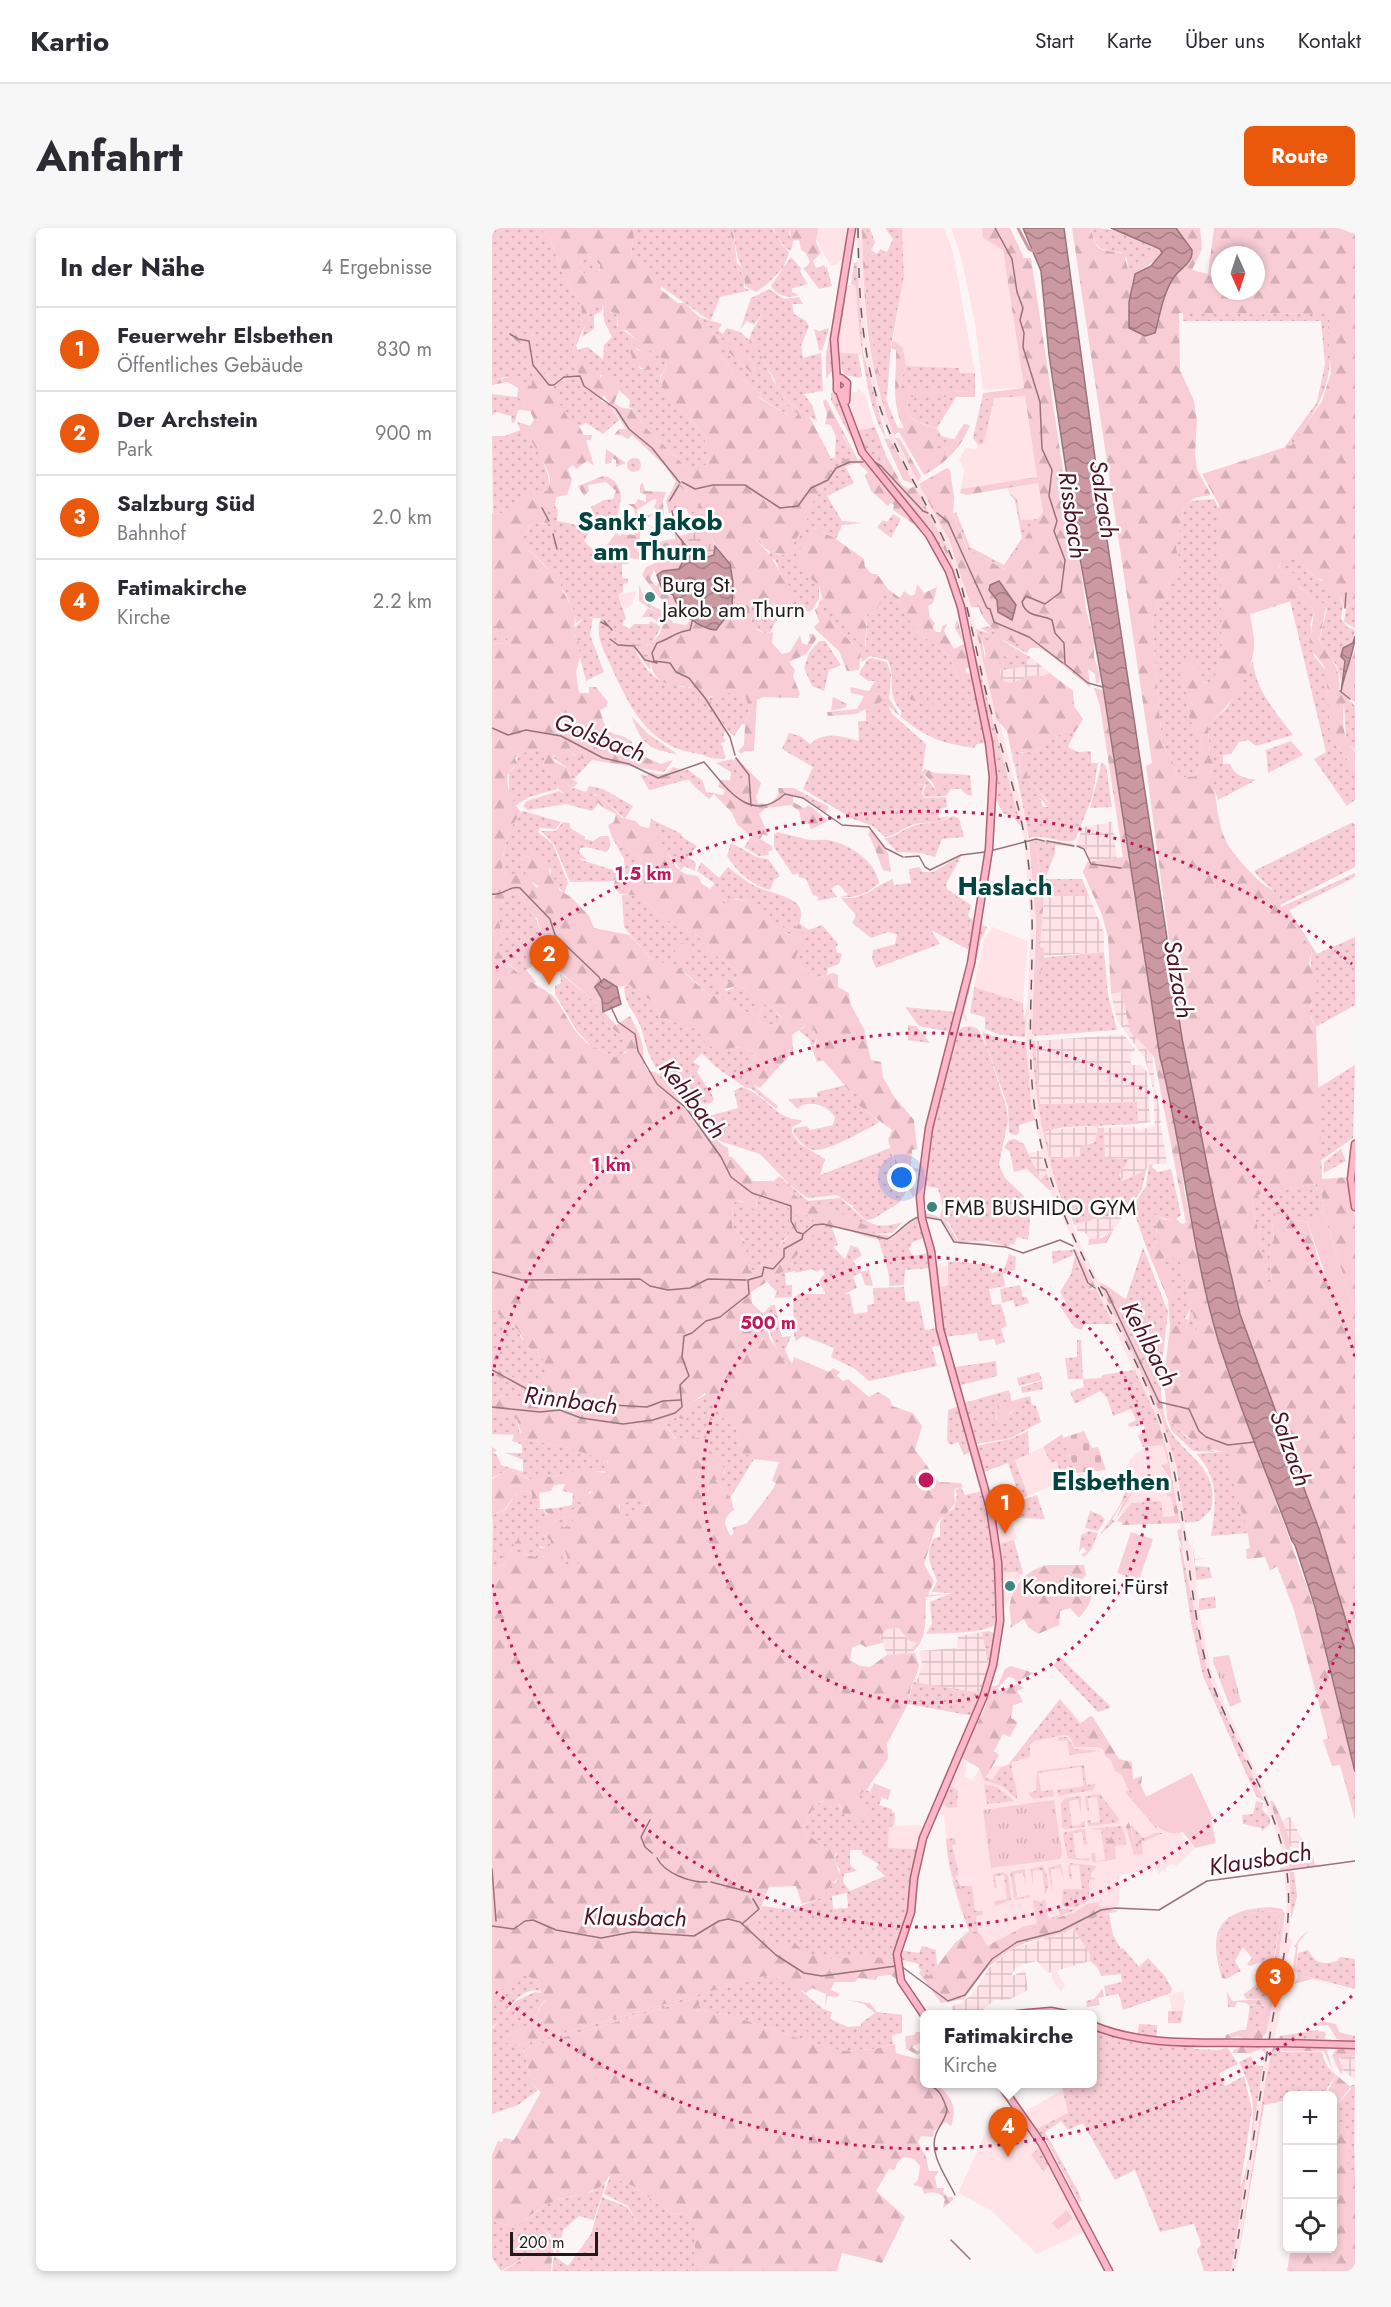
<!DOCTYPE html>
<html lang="de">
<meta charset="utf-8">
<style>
:root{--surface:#fff;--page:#f7f7f7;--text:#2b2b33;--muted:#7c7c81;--line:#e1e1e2;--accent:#ea580c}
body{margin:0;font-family:Jost,sans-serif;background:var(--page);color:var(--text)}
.controls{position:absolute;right:18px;bottom:18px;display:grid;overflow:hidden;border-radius:9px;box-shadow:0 3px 9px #0003}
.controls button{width:54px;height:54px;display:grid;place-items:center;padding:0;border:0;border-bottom:2px solid var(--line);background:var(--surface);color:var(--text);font:30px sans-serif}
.compass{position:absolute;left:719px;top:18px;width:54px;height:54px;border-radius:50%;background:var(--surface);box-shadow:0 3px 9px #0003;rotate:177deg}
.scale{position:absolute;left:18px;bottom:15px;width:88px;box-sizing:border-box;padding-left:6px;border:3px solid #211a1b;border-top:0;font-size:16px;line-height:21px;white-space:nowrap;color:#211a1b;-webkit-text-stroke:4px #fff;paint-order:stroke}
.you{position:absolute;left:410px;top:950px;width:21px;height:21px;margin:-15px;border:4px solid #fff;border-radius:50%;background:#1a73e8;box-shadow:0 0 0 9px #1a73e833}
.badge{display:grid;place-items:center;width:39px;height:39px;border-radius:50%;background:var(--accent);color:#fff;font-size:20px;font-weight:700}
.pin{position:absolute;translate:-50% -50px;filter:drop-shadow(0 2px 3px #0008)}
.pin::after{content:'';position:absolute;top:32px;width:21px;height:18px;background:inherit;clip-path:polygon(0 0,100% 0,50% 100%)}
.popup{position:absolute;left:428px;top:1782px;width:177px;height:78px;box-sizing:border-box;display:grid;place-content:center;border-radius:9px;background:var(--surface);filter:drop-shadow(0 2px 4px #0005);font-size:20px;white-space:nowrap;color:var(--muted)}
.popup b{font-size:22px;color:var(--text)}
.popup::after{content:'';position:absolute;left:50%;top:100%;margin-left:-12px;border:12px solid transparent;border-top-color:var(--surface)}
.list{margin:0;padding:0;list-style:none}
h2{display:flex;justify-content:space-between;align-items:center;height:78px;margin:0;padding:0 24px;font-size:26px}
h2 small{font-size:20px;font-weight:400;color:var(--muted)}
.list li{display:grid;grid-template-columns:39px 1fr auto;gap:18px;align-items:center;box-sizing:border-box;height:84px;padding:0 24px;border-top:2px solid var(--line)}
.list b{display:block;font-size:22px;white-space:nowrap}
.list p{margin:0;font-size:20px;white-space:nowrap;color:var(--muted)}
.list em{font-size:20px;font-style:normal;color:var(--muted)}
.icon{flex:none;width:33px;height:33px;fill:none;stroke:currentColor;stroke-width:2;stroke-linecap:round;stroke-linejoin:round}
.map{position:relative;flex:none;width:863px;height:2043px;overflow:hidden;border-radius:9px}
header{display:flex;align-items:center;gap:36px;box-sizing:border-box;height:84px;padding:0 30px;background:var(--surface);border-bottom:2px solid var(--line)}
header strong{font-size:28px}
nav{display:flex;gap:33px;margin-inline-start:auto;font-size:21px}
.intro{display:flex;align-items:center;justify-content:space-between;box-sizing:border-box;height:144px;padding:0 36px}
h1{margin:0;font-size:42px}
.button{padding:15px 27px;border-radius:9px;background:var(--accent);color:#fff;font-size:21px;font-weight:700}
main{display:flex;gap:36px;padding:0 36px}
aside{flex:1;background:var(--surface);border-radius:9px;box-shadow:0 3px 9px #0003}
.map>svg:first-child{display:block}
</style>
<header>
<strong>Kartio</strong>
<nav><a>Start</a><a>Karte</a><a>Über uns</a><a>Kontakt</a></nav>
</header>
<div class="intro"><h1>Anfahrt</h1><a class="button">Route</a></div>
<main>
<aside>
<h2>In der Nähe<small>4 Ergebnisse</small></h2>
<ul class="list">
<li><span class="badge">1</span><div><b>Feuerwehr Elsbethen</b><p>Öffentliches Gebäude</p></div><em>830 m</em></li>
<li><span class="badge">2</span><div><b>Der Archstein</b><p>Park</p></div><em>900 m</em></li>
<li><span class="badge">3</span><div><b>Salzburg Süd</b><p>Bahnhof</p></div><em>2.0 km</em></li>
<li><span class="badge">4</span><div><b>Fatimakirche</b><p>Kirche</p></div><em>2.2 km</em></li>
</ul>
</aside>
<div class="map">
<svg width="863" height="2043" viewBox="0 0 863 2043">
<defs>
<pattern id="industrial-grid" width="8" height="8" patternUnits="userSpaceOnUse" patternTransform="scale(1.5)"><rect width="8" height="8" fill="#ffe3e7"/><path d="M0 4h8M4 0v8" fill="none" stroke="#dac2c6"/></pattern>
<pattern id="grass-dots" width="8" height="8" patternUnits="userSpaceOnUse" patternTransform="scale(1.5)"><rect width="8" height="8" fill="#f8cdd5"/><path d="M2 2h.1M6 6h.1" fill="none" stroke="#d4afb6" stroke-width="1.8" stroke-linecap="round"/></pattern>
<pattern id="forest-firs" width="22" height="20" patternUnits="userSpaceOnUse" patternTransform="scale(1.5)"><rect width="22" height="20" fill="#f8cdd5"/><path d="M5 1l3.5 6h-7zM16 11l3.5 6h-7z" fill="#d4afb6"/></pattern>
<pattern id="wetland-marsh" width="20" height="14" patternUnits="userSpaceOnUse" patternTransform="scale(1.5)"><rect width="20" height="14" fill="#f8cdd5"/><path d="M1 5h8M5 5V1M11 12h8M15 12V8" fill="none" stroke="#d4afb6"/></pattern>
<pattern id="cemetery-stones" width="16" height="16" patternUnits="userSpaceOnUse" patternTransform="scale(1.5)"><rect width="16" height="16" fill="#f8cdd5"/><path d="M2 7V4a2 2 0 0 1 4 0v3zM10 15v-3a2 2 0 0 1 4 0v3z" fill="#d4afb6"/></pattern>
<pattern id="park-tufts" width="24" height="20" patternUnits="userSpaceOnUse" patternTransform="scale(1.5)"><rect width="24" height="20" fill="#f8cdd5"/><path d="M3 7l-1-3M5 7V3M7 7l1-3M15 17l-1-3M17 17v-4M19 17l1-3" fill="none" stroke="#d4afb6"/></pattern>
<pattern id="water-waves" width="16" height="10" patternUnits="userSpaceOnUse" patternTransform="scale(1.5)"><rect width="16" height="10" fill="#cc99a3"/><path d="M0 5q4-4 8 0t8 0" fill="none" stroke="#a57c84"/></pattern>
</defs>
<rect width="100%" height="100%" fill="#fcf5f6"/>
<path fill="#ffe3e7" d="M 326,0 L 355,0 L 352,29 L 346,36 L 339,38 L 330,23 L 324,10 Z
M 364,0 L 370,0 L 374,103 L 385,158 L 403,210 L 452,302 L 468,342 L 534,596 L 543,678 L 541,833 L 548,889 L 558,934 L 584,1006 L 669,1187 L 681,1226 L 694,1305 L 700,1322 L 707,1382 L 718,1437 L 728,1466 L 776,1569 L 794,1617 L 800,1656 L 797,1710 L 800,1713 L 792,1743 L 787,1776 L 790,1777 L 782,1812 L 775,1812 L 774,1802 L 795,1681 L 791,1627 L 779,1590 L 728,1479 L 712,1434 L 699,1372 L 679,1238 L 670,1203 L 558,963 L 560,961 L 540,886 L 536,849 L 534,806 L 539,694 L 532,612 L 464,343 L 447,304 L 398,211 L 379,160 L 368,103 Z
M 410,0 L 452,0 L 461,24 L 483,145 L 468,145 L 467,140 L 414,138 L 411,120 L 401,112 L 412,48 Z
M 459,0 L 490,0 L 491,10 L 511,22 L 532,160 L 491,162 L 483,95 L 469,29 Z
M 357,56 L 364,57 L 370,127 L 366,127 L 347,125 L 346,123 L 349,89 Z
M 367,160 L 373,167 L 383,199 L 364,203 L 356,165 L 365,164 Z
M 533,168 L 545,249 L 469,261 L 472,242 L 467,231 L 474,220 L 484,221 L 486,217 L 481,210 L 490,171 Z
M 546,255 L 551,284 L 547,291 L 529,292 L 525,271 L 517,265 L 516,260 Z
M 145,363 L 140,376 L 133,382 L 126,367 Z
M 500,699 L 536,713 L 531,775 L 482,759 L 492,712 Z
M 417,944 L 427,944 L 426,967 L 422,967 L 419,958 Z
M 449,1035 L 450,1039 L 455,1038 L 456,1057 L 445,1060 L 443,1038 Z
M 670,1215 L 677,1236 L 671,1237 L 678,1250 L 683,1288 L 671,1288 L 669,1274 L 631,1288 L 628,1286 L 640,1264 L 635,1259 L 637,1232 L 655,1217 Z
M 551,1219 L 559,1234 L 564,1233 L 571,1250 L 567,1255 L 536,1268 L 523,1232 Z
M 520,1290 L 525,1311 L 506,1316 L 504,1295 Z
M 525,1344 L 529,1347 L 514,1378 L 511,1379 L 510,1345 Z
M 568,1471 L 702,1621 L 684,1638 L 679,1636 L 666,1647 L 665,1641 L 627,1647 L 627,1677 L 606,1679 L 487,1727 L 468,1681 L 457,1641 L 452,1587 L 448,1587 L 448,1581 L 468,1529 L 475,1535 L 473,1549 L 480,1552 L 488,1540 L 516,1537 Z
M 428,1597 L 432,1600 L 426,1621 L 396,1620 L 397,1598 Z
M 564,1742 L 573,1757 L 569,1764 L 561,1754 L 559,1744 Z
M 691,1763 L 693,1774 L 691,1783 L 680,1783 L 677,1767 Z
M 774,1818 L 781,1818 L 776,1851 L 744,2043 L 739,2043 Z
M 570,1862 L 576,1885 L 544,1901 L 534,1883 Z
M 520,1880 L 550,1923 L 551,1929 L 594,2003 L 545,2026 L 498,1982 L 466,1965 L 497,1897 Z"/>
<path fill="url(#industrial-grid)" d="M 538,429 L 558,445 L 553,449 L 539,448 L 525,455 L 514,455 L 509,451 L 509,442 L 531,439 Z
M 620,594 L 625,630 L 598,633 L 594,621 L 584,617 L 591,599 Z
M 552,668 L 597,668 L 612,705 L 612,724 L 552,728 L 552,720 L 548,720 Z
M 648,761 L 641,806 L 660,828 L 663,855 L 661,861 L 653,831 L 625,792 L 619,766 Z
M 626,807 L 633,808 L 643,822 L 638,826 L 639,837 L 649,837 L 655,844 L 658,894 L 646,896 L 645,874 L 548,876 L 543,813 Z
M 664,859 L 669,894 L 666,897 L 669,898 L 675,935 L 657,937 L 654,942 L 632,953 L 627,947 L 637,930 L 613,931 L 612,900 L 642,899 L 647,902 L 663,898 L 661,863 Z
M 606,898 L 603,914 L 596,915 L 588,928 L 559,931 L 553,902 Z
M 549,922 L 555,945 L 548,952 L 536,926 Z
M 634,984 L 622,1001 L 604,1012 L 597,1011 L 594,1005 L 586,1004 L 582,996 Z
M 407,1400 L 416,1412 L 425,1415 L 421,1420 L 423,1425 L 395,1427 L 388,1408 L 395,1401 Z
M 490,1404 L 497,1441 L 489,1466 L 421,1454 L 422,1450 L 426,1451 L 430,1436 L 427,1423 L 465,1420 L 466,1408 Z
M 798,1589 L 816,1622 L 798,1619 L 789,1593 Z
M 581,1701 L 598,1725 L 598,1733 L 556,1745 L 545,1733 L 531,1736 L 524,1740 L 518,1749 L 533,1742 L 536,1762 L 516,1772 L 503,1772 L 486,1786 L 483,1783 L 470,1786 L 469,1782 L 460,1782 L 460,1778 L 469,1775 L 482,1764 L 497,1740 L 518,1722 Z
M 849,1828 L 863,1828 L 863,1852 L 851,1842 L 848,1836 Z"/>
<path fill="url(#grass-dots)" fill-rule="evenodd" d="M 0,0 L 48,0 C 62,13 64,29 71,46 C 78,61 91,71 90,89 C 89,105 77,113 83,130 L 81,135 L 88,147 L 71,149 L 63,155 L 46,137 L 30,135 L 42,145 L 40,158 L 14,149 L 0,153 ZM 24,105 L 43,108 L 33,118 L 25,115 L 16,107 Z
M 142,0 L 238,0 L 243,35 L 252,49 L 252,60 L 259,62 L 228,69 L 219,92 L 214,90 L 170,59 L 139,31 Z
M 241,0 L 280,0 L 297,25 L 291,40 L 274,57 L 273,54 L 264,55 C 243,39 245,24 241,0 Z
M 281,0 L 298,0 L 297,6 L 301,14 L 299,23 L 291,18 Z
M 375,0 L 378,0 L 383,15 L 379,22 L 385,26 L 388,21 L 395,24 L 401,11 L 393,0 L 410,0 L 412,48 L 399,117 L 395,170 C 386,160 374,73 373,55 C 372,36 375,19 375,0 Z
M 599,0 C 621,0 642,6 659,19 L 661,28 L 647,39 L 636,41 L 635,31 L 629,24 C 608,23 603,20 599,0 Z
M 95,29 L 100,30 L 109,39 L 106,44 L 91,47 L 87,42 L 89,32 Z
M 299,29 L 309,40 L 308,44 L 316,56 L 300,60 L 300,64 L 307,67 C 296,71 285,68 279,58 Z
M 365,34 L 371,124 L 394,210 C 373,179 366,96 364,58 L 359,56 L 362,35 Z
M 334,36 L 340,58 L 327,61 L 311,40 L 314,39 L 325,45 L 334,40 Z
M 355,58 L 361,59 L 356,59 L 354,67 L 346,123 L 347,125 L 366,126 L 370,148 L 368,150 L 353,147 C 338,120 347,86 355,58 Z
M 277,61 L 292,71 L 307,69 L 311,76 L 300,76 L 302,86 L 314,93 L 317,98 L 309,118 L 311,130 L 329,125 L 331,163 L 312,166 L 320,177 L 325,193 L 301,178 L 287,163 L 286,153 L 264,121 L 259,105 L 271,84 L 262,97 L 255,93 L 248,102 L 259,70 Z
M 111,74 L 118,84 L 126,87 L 125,98 L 173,132 L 174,141 L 168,148 C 169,178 231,203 214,237 L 199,242 L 194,239 L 151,197 L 142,181 L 137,179 L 138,172 L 109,146 L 108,151 L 98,145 L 85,122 L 96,119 L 111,132 L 112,117 L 120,109 L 112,93 ZM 140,114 L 141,119 L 148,122 L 161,141 L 148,141 L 136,115 Z
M 94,77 L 107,78 L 109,84 L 102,87 L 102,101 L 90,109 L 96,84 Z
M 691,85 L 835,86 L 838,92 L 836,98 C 843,155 831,172 800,218 L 792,220 L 825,174 L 833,136 L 829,93 L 691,93 Z
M 207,89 L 230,96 L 226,102 L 231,106 L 235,100 C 240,102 245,102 249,105 C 273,122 281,166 306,186 L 302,191 L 267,169 L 269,166 L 243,146 L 226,124 L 231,118 L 263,148 L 262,135 L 249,123 L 232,114 Z
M 337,100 L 330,123 L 327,122 L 322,101 L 327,103 Z
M 339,103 L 341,142 L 334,150 L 334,125 Z
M 414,138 L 467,140 L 468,145 L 483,145 L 483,164 L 406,162 Z
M 86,149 L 106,172 L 117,176 L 127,192 L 111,206 L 94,195 L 88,198 L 76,191 L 58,161 L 71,152 Z
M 343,164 L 349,173 L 360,212 L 339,172 L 339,165 Z
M 0,166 L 25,169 L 33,174 L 29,182 L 26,182 L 23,194 L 20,195 L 19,188 L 4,184 L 0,187 Z
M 453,168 L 464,169 L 445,200 L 449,208 L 464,212 L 453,225 L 441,222 L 445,200 C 426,194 412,193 416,169 Z
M 502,170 L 492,215 L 487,217 L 481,210 L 490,171 Z
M 25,194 L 39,198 L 31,200 C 43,215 59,243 57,262 L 37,267 L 8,286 L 1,285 L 0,208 L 13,208 L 28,202 Z
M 383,199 L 394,227 L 392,224 L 392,237 L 382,233 L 364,203 Z
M 350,207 L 362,228 L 347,234 L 350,239 L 353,238 L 362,255 L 335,268 L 350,293 L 371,295 L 350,297 L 344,311 L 321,299 L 315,342 L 315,348 L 327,357 L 327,371 L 318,384 L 312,382 L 306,386 L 283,332 L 277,328 L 278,324 L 264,312 L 267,307 L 281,319 L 284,326 L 295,327 L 313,284 L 340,248 L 333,233 L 343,229 L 344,209 Z
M135 237a7 7 0 1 1 14 0a7 7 0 1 1-14 0Z
M 181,250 L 186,252 L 187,258 L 208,274 L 209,283 L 197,287 L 194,280 L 177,285 L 174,273 L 184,254 Z
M 517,265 L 525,271 L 529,292 L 547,291 L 513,341 L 476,322 L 461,286 L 464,284 L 478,319 L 512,337 L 530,310 L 523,273 Z
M 129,270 L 126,286 L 117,300 L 105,291 L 92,313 L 108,328 L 122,317 L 131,316 L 136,320 L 136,330 L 138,332 L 136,336 L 130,336 L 130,350 L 136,351 L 136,355 L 131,356 L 131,364 L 126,367 L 134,390 L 130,396 L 137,401 L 142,396 L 157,396 L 159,393 L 169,399 L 159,417 L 153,416 L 143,421 C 147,431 157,446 166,451 C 174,455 182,453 188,459 L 203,460 L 217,476 L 233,503 L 231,509 L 234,513 L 229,515 L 234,530 C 221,533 214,527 203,525 C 156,519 136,476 119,438 C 112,424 102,405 109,390 L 93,390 L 101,389 L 98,407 L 112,444 L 94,453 L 81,401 L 92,390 L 84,395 C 83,372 51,330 32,319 L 32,308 L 40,295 L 54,296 L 55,280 L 63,278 L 66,282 L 65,293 L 81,296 L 91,302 L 99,288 L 103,289 L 99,279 L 112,272 Z
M 722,271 L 728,283 L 730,438 L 718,455 L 688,451 L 701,478 L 704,508 L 708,510 L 711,529 L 704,548 L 686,550 L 679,529 L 670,517 L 660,394 L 665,375 L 675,370 L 678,351 L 685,345 L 688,335 L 684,320 L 692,279 L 699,273 Z
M 401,286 L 409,291 L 399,310 L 385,299 L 391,292 L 395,294 Z
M 428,293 L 444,305 L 464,351 L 529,599 L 521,589 L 511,585 L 503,570 L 501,526 L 471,379 L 456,335 Z
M 798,330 C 813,335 811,340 822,348 C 832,356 831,351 840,364 L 846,364 L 851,378 L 849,391 L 855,399 L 863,402 L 861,415 L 851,420 L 850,430 L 853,433 L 849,453 L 845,438 L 827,413 L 835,381 L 804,356 L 802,346 L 790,344 L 786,341 L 790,332 Z
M 392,361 L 409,375 L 406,377 L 426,404 L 457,428 L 467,452 L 471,452 L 473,443 L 480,448 L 493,515 L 485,516 L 482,520 C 449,515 434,510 408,488 L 410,484 C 393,465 405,453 396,432 L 378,428 L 370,434 L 369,425 L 326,379 L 329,371 L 374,419 L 375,382 Z
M 806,371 L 820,380 L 822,385 L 818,396 L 822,428 L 835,444 C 834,466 840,487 838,508 L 863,542 L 863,572 L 855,578 L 822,531 L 834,524 L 798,373 Z
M 863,373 L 863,400 L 852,394 L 854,380 Z
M 256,378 L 274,382 L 279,386 L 279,391 L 283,395 L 278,404 L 273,405 L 261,399 Z
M 156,380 L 173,388 L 171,397 L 159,389 L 150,389 Z
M 0,393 L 10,407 L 16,411 L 13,416 L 0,415 Z
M 499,398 L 538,420 L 535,425 L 488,400 Z
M 484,401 L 502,407 L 495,418 L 495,429 L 488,406 L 485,406 Z
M 327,413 L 333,413 L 349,437 L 337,442 L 332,463 L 320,458 L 312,440 L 317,425 Z
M 524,421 L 538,429 L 531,439 L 509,442 L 506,439 L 507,424 L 515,429 Z
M 379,430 L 395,434 L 399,447 L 397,470 L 384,465 L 383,453 L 376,453 L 367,446 L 375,432 Z
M 761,433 C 763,461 784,485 801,507 L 764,518 L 756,512 L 747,514 L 739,526 L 731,527 L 731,536 L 738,536 C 743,548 752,550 764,552 L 726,572 L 718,546 L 721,535 L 718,530 L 716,497 L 735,480 Z
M 227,464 L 242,464 L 254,470 L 258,483 L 253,497 L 250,496 L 242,508 L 236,503 L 215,472 Z
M 857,472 L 863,478 L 863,522 L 854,514 L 852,475 Z
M 386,473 L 395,475 L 399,485 L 434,516 L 430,544 L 444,563 L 443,545 L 478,547 L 480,568 L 475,567 L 469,561 L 459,561 L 454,568 L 433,569 L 431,565 L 434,557 L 412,554 L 432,557 L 430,566 L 433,570 L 454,569 L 455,579 L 446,582 L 447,590 L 457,588 C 447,597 432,593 420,597 C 410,600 404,608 393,609 L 381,598 L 361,591 L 311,561 L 321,539 L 290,521 L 297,505 L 308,508 L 318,516 C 331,503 351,508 367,513 L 366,493 L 374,493 L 374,484 Z
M 140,489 L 156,506 L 185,526 C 157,522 149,515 140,489 Z
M 573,503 L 583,504 L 576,519 L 586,524 L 599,523 L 599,535 L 606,535 L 600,570 L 583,612 C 568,617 552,605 537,610 L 519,518 L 540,525 ZM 531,524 L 536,551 L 557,575 L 556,579 L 551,579 L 548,571 L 528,544 L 527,525 Z
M 799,513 L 811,527 L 776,545 L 774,522 Z
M 47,522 L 54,523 L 51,538 L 64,553 L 66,561 L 37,569 L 23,578 L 17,564 L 17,544 L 22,540 L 27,525 Z
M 73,522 L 78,523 L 81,527 L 100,532 L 82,551 L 78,550 L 77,541 L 60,529 Z
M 240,531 L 253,548 L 251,553 L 238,554 L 239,544 L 224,535 Z
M 610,534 L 614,538 L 620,579 L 598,580 Z
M 190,542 L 196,542 L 211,553 L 204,560 L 197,552 C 188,552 169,560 157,562 L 149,548 L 149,546 L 164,551 Z
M 97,558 L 111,561 L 141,578 L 133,591 L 108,568 L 101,566 L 108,574 L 100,583 L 74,576 L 36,582 L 31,578 L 35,573 L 67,563 L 70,565 L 82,560 L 94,564 Z
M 302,560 L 337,579 L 333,585 L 302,566 Z
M 31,583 L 69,594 L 64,601 L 48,600 L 46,604 L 61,616 L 76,655 L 72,666 L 58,648 L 59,642 L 54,635 L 37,628 L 24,633 L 33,638 L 34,647 L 45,661 L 11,644 C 8,628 18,594 31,583 Z
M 460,588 L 467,590 L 472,609 L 450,611 L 443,629 L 429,625 L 405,624 L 392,610 C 403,610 408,603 418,599 C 432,593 447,597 460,588 Z
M 159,591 L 190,606 L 189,608 L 205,618 L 196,629 L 204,635 L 203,643 L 192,638 L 189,642 L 157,601 Z
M 71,594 L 78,595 L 78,600 L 93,609 L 92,611 L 101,613 L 109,608 L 116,608 L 119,616 L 115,624 L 94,619 L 94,616 L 77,613 L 85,616 L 84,627 L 89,632 L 131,645 L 131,649 L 124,650 L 122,653 L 78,654 L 62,616 L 49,603 L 64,603 Z
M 861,594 L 863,597 L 863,639 L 788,677 C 785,660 771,656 762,643 Z
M 286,604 C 295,606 304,609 313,611 C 321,613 328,611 336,612 C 357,616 384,633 387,655 C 374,666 366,670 348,669 L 356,667 L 346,656 L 339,661 L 345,669 L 325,673 L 327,669 L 321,667 L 314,651 L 307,649 L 306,645 L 301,647 L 282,619 L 282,606 Z
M 120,609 L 149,631 L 146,642 L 151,655 L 147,657 L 133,649 L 132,631 Z
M 259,609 L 276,624 L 277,627 L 267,628 L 252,619 Z
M 554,612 L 581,616 L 582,619 L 563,617 L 563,625 L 553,651 L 590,651 L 597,668 L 552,668 L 543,614 Z
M 239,615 L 267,630 L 276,631 L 288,648 L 282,652 L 278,662 C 258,656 246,645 235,628 Z
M 470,627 L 454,656 L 455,661 L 479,677 L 476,688 L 482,693 L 477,722 L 439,702 L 448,716 L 384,740 L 380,731 L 381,722 L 403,716 L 405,706 L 396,704 L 379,710 L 360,695 L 364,687 L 349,670 C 374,672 380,659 401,651 L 402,657 L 419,655 L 417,641 L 428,639 L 430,644 L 441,644 Z
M 209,634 L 227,650 L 236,639 C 245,646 253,653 263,658 C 288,670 326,668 301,707 L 293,705 L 257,673 L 243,671 L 235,677 C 224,674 223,665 222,655 L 205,643 Z
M 863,645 L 863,649 L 797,682 L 825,726 L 863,709 L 863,777 L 824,799 L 817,785 C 825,766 816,743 820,722 L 789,679 Z
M 19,663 C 32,663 50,699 50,712 L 68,721 L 60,740 L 55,741 L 49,734 L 34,742 L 44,754 L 42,756 L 27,748 L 26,744 L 7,727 L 3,716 L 11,709 L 4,682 Z
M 143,666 L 156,675 L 166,687 L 206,708 L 215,721 L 244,742 L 247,749 L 234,755 L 222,749 L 234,763 L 246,758 L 253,761 L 267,775 L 261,786 L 252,783 L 236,772 L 216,766 L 194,745 L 158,730 L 132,699 L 130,667 Z
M 330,697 L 346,716 L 344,719 L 345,724 L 350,726 L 347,736 L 336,740 L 335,747 L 324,751 L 303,733 L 311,698 L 317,702 Z
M 490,697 L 495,699 L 489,712 L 472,785 L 475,793 L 485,796 L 474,793 L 471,786 L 487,701 Z
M 612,724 L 616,767 L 625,802 L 542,808 L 548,739 L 545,739 L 546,730 Z
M 68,745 L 103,774 L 113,795 L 130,808 L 134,823 L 124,829 L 106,821 L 103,822 L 85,803 L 63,766 L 63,758 L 69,755 Z
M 138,757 L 145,765 L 163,774 L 168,790 L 187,795 L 194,802 L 203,799 L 238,820 L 250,819 L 260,824 L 263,830 L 257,839 L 264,860 L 286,878 L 284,881 L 260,861 L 251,858 L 224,839 L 210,825 L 201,834 L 208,838 L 205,844 L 222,870 L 220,875 C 191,880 168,851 158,828 C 153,818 152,807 148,797 C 141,781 133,778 132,759 Z
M 482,759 L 531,775 L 532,794 L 535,777 L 533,809 L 509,807 L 493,801 L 493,789 L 478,785 Z
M 273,776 L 280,779 L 290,791 L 287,796 L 280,798 L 267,793 L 266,788 Z
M 413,779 L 464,784 L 459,804 L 427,798 Z
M 314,797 L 320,797 L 325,809 L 322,817 L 333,832 L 325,834 L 317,811 L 305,801 L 309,802 Z
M 416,797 L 424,798 L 438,815 L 416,812 Z
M 479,798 L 486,801 L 495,819 L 514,878 L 516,892 L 507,937 L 513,950 L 532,968 L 538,991 L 536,1012 L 525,1009 L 522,1017 L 518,1016 L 517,1019 L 495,1013 L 467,1014 L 457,995 L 448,989 L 451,979 L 446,960 L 432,958 L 440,911 L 438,903 L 465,805 L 471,799 Z
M 490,804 L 514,812 L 534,814 L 539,877 L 543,892 L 527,897 L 527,905 L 523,907 L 517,905 L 516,879 Z
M 540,813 L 543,813 L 548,876 L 645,874 L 646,896 L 573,899 L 553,903 L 559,931 L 588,928 L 588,919 L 603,914 L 606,900 L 612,900 L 613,931 L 638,930 L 627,947 L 631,953 L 654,942 L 650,961 L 634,984 L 582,996 L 575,979 L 571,976 C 553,923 542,870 540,813 Z
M 863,837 L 861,910 L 828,933 L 826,860 Z
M 353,857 L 365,865 L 374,883 L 388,894 C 374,901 332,927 318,921 C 311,918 306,911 301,904 L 302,900 L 315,898 L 318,902 L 341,897 L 343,889 C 336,878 322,873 310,877 L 306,881 L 296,871 L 325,869 L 325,864 Z
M 249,859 C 273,865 282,891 309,892 L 310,894 L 300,899 L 300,905 L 308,916 L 333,931 L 328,947 L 398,920 L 408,952 L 407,975 L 381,991 L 374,992 L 361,980 L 361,977 L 360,978 L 345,967 L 315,970 L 297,956 L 268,926 L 228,913 L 220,903 L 210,880 L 214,878 L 217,888 L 246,880 L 242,863 Z
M 523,911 L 532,916 L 548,952 L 555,945 L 560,961 L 558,963 L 535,941 L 522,944 L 518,924 L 512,919 L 517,912 Z
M 849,921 L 854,933 L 832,945 L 832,934 Z
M 661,936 L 660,939 L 666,944 L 679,941 L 689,987 C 682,996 670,990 661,986 L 665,999 L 663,1019 L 655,1021 L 640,979 L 654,959 L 657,937 Z
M 287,948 L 316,973 L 348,970 C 372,989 376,1005 411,994 L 400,1005 L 382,1006 L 370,996 L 335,979 L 314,977 L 299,964 L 285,959 L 282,953 Z
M 825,956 L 830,967 L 831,983 L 815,992 L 780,994 L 782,1011 L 777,1021 L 780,1054 L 776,1055 L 760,972 L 768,966 Z
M 271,967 L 297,979 L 297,1008 L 290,1013 L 281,1032 L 272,1033 L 265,1043 L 257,1042 L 252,1012 L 240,999 L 241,977 L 244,972 L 265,979 L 264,973 Z
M 306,983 L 323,991 L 315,1001 L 305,1000 L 303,988 Z
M 427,992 L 432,1010 L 421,1014 L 417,1021 L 421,1028 L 436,1025 L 438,1040 L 413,1042 L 412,1057 L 397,1058 C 399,1044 390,1026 386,1010 L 400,1012 L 422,993 Z
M 335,998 L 340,999 L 346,1017 L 341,1019 L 353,1031 L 359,1017 L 366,1020 L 370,1027 L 361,1033 L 369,1044 L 377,1042 L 381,1058 L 373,1057 L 369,1045 L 361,1048 L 365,1060 L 352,1066 L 334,1066 L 327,1053 L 333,1045 L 329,1041 L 325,1044 L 320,1041 L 303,1045 L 303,1043 L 293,1045 L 294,1057 L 300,1057 L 300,1069 L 282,1070 L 285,1064 L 275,1054 L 295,1041 L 316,1012 Z
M 651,1019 L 676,1084 L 668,1152 L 670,1174 L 634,1099 L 634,1071 Z
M 581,1022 L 581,1027 L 561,1036 L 560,1023 Z
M 517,1026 L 524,1029 L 523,1042 L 511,1046 L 513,1058 L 497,1061 L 500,1077 L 509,1076 L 515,1098 L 509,1101 L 513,1114 L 504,1117 L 502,1111 L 487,1113 L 485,1105 L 452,1109 L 445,1060 L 456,1057 L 456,1034 C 469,1032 481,1037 497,1036 L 499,1045 L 512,1042 Z
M 675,1027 L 688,1032 L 707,1110 L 701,1112 L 694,1102 L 699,1080 L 688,1098 L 678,1098 L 676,1072 L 682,1065 L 669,1033 Z
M 583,1028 L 592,1051 L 589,1053 L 595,1062 L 604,1061 L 621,1096 L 592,1096 L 590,1102 L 582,1099 L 568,1078 L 574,1074 L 568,1064 L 579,1046 Z
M 528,1057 L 531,1069 L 535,1069 L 537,1075 L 523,1079 L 521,1072 L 510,1075 L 508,1061 Z
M 412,1059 L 414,1074 L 427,1073 L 433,1102 L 445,1100 L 450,1117 L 440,1119 L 445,1138 L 377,1153 L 363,1141 L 339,1129 L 342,1120 L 311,1108 L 304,1113 L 302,1108 L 301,1071 L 306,1066 L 358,1066 L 362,1086 L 376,1084 L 375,1077 L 382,1076 L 381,1060 Z
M 279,1077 L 283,1077 L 290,1109 L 299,1108 L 293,1122 L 300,1136 L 296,1137 C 280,1121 280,1104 271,1086 Z
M 0,1081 L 26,1102 L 29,1110 L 53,1133 L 53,1148 L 49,1153 L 33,1156 L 0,1138 Z
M 585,1112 L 589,1112 L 591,1151 L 610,1150 L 610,1147 L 643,1142 L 667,1195 L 637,1199 L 636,1196 L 644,1192 L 639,1181 L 621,1188 L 615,1169 L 608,1163 L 583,1176 L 578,1164 L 592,1159 L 591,1151 L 576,1151 L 573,1130 L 585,1129 Z
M 504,1133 L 505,1148 L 469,1157 L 472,1173 L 463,1139 Z
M 547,1144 L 550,1152 L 527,1158 L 525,1150 Z
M 0,1146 L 51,1168 L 53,1173 C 36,1170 18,1164 0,1171 Z
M 550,1153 L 551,1161 L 530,1165 L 529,1159 Z
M 517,1162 L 520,1174 L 509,1176 L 504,1183 L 504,1192 L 519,1185 L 530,1173 L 544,1178 L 549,1194 L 519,1210 L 484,1216 L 472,1175 Z
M 215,1166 L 230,1189 L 244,1201 L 250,1227 L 257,1227 L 262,1231 L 238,1270 L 223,1252 L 233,1244 L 208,1210 L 199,1210 L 195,1215 L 184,1211 L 173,1196 L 184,1189 L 192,1190 L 201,1174 Z
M 467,1178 L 480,1223 L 472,1227 L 466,1214 L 459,1217 L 455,1213 L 456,1182 Z
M 0,1185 L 25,1191 L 28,1207 L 0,1206 Z
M 672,1185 C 678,1226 730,1231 719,1282 L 707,1293 L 693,1295 L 684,1238 L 669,1187 Z
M 675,1190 L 694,1209 L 724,1224 L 701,1223 L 680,1203 Z
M 536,1203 L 537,1226 L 523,1232 L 536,1268 L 528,1270 L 516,1235 L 492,1244 L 484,1218 L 518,1211 Z
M 570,1206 L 583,1244 L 571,1250 L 564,1233 L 559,1235 L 551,1219 Z
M 31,1211 L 70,1218 L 115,1232 L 115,1243 L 83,1244 L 51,1251 L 41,1249 L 39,1252 L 17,1241 L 0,1250 L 0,1219 L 5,1222 L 1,1225 L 5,1227 L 9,1237 L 31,1244 L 31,1232 L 14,1225 L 30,1225 L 30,1217 L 26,1215 Z
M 739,1223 L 756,1305 L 719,1308 C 724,1277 728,1249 704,1226 Z
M 587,1246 L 623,1251 L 622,1259 L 613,1258 L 611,1264 L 592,1254 L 585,1254 L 584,1249 Z
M 469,1259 L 473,1267 L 490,1263 C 506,1304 504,1352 506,1395 C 494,1406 450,1405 434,1406 L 440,1396 L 438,1374 L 460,1365 L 440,1364 L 445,1353 C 440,1336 432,1333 441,1311 L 448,1308 L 448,1295 L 453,1285 L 462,1281 L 465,1267 L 463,1262 Z
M 635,1259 L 638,1261 L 634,1271 L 639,1262 L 641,1264 L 624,1291 L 632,1272 L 620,1292 L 623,1293 L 608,1307 L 628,1277 Z
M 34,1263 L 41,1266 L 45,1281 L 51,1281 L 54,1286 L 61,1289 L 60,1292 L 47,1299 L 51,1307 L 59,1313 L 57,1321 L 48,1318 L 46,1323 L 52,1327 L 49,1330 L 17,1323 L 11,1329 L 14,1337 L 0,1340 L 1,1287 L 14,1281 L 25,1264 Z
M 101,1263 L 98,1275 L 72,1285 L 65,1283 L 64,1280 L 80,1277 L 81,1265 L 88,1273 Z
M 545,1267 L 553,1291 L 527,1290 L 504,1294 L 502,1281 Z
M 144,1270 L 156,1271 L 157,1278 L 153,1277 L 138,1289 L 131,1290 L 127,1275 Z
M 669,1273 L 671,1288 L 667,1290 L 626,1291 L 640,1275 Z
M 598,1283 L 609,1287 L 613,1292 L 606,1303 L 593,1300 Z
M 81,1287 L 87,1290 L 77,1299 L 61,1298 L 63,1293 Z
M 689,1300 L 691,1323 L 690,1323 L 716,1447 L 772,1573 L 764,1568 L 711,1448 L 700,1399 L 687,1317 L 690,1321 L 685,1303 Z
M 597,1303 L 606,1305 L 599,1322 L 592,1329 L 589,1326 L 595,1324 L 591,1319 L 587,1324 L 589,1307 Z
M 700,1311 L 703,1331 L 715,1330 L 703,1332 L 703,1338 L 717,1339 L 720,1350 L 704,1352 Z
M 522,1312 L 531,1345 L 529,1347 L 525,1344 L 510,1345 L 506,1316 Z
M 73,1321 L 88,1330 L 86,1339 L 70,1337 L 70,1325 Z
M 723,1368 L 724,1380 L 707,1382 L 707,1371 Z
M 497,1403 L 503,1406 L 498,1440 L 482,1488 L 416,1476 L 421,1454 L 489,1465 L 497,1441 L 490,1404 Z
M 567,1428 L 618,1478 L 618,1480 L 606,1484 L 562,1438 Z
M 568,1471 L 607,1519 L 583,1519 L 577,1508 L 572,1507 L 542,1513 L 538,1517 L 538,1529 L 520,1534 C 518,1547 526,1558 525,1571 L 510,1558 L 495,1553 L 493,1549 L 500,1552 L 508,1540 L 516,1537 Z
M 566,1509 L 575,1509 L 583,1521 L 609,1523 L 577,1527 L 575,1512 L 566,1513 Z
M 592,1537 L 595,1557 L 604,1556 L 601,1562 L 566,1568 L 565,1562 L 592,1558 L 589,1539 L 546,1545 L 549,1563 L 561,1562 L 562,1568 L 541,1571 L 536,1565 L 544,1563 L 545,1543 Z
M 459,1553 L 459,1558 L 466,1563 L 465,1579 L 456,1580 L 451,1576 Z
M 492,1556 L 505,1559 L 522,1573 L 495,1576 Z
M 638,1561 L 665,1599 L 664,1600 L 633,1564 Z
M 374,1562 L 390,1569 L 387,1577 L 400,1581 L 400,1584 L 403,1585 L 402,1598 L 397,1599 L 396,1620 L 426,1621 L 415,1689 L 402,1731 L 362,1729 L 336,1731 L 315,1727 L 300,1715 L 283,1715 L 264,1692 L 270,1678 L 292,1681 L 306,1679 L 331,1669 L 340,1655 L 345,1654 L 348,1642 L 342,1632 L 345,1625 L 333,1620 L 311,1603 L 322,1577 L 332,1573 L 338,1579 L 347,1576 L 350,1585 L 372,1595 L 364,1570 ZM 358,1622 L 370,1622 L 370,1626 L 387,1636 L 384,1640 L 393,1648 L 358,1663 L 351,1654 L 352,1646 L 365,1643 L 358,1637 ZM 355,1665 L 356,1680 L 341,1681 L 340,1668 Z
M 608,1566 L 628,1592 L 624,1595 L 596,1598 L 595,1593 L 599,1592 L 599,1595 L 608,1594 L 605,1569 L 596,1570 L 597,1584 L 595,1582 L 593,1568 Z
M 589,1568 L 589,1585 L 586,1571 L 577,1573 L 580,1598 L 589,1597 L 589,1594 L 593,1593 L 593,1599 L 573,1601 L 570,1599 L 569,1575 L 573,1570 Z
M 764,1573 L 771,1575 L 770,1581 L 778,1590 L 778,1596 L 770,1603 L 769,1600 L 751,1596 L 750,1587 L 761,1586 Z
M 639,1597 L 651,1610 L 663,1605 L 671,1605 L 650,1614 L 649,1612 L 647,1622 L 644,1622 Z
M 630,1598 L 635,1616 L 625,1618 L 628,1611 L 616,1623 L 615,1633 L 600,1634 L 599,1625 L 603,1625 L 604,1633 L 613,1632 L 609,1602 L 597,1601 Z
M 593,1601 L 595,1616 L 592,1617 L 590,1604 L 581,1605 L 584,1630 L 597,1630 L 598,1633 L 576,1631 L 571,1607 L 573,1604 Z
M 463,1610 L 464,1616 L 460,1617 L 467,1647 L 463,1649 L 469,1658 L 480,1658 L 483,1683 L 491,1683 L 491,1686 L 484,1688 L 486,1705 C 470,1696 474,1676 467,1662 C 458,1644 456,1633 454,1611 Z
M 579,1635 L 605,1638 L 599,1645 L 599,1649 L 605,1651 L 597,1652 L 597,1672 L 584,1679 L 573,1679 L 570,1676 L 571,1661 L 590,1661 L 587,1637 L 578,1638 L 580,1651 L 577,1650 L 576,1638 Z
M 569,1636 L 572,1652 L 568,1640 L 559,1641 L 561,1666 L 556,1640 Z
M 550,1638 C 556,1643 558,1661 553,1667 L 550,1642 L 541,1643 L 541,1656 L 538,1641 Z
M 533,1641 L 534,1657 L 531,1645 L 522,1646 L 525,1670 L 538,1667 L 539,1669 L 523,1672 L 518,1644 Z
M 510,1644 L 516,1647 L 519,1672 L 503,1678 L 502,1673 L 515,1671 L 512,1647 L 503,1648 L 505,1661 L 502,1659 L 501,1646 Z
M 798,1644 L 802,1644 L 805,1668 L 799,1692 Z
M 553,1671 L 556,1691 L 568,1687 L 567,1681 L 585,1681 L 552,1695 L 547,1675 Z
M 768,1683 L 789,1684 L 777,1766 L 774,1771 L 755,1771 L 751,1767 L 774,1749 L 775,1742 L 769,1734 L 758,1738 L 755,1736 L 760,1730 L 751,1719 L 743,1733 L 749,1743 L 734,1751 C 725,1730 722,1713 733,1693 Z
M 617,1686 L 621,1707 L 629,1721 L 631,1720 L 647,1739 L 656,1730 L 673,1748 L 680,1761 L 679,1765 L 631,1782 L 627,1766 L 614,1768 L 612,1758 L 630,1754 L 629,1746 L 609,1748 L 606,1740 L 598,1733 L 598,1725 L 581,1701 L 606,1688 Z
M 430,1718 L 444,1722 L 445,1738 L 437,1749 L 426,1739 L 427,1736 L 407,1731 L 408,1722 L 427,1725 Z
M 816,1722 C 824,1736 830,1737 845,1733 L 848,1729 L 863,1731 L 863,1761 L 809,1747 L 804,1741 L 806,1725 Z
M 31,1747 L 43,1751 L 49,1763 C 25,1757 16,1788 0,1799 L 0,1764 L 4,1769 L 10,1765 L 9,1761 L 18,1753 Z
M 272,1748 L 289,1750 L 309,1760 L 308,1762 L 331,1781 L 340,1784 L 338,1791 L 356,1799 L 369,1798 L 369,1795 L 383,1785 L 372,1776 L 356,1772 L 378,1775 L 385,1784 L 410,1787 L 410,1805 L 400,1807 L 401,1816 L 382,1821 L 349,1823 L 315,1813 L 315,1802 L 311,1812 L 238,1787 L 204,1782 L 212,1768 L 32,1821 L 39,1855 L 46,1862 L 26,1877 L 0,1886 L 0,1801 L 24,1773 L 43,1764 L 43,1769 L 53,1771 L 37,1797 L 13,1809 L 25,1818 Z
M 610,1761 L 612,1769 L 606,1770 L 608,1777 L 595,1779 L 594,1773 L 602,1771 Z
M 768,1775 L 773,1780 L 768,1802 L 754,1803 L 758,1778 Z
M 676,1783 L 691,1783 L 689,1795 L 676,1795 Z
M 647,1796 L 665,1797 L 665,1810 L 645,1808 Z
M 600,1802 L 647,1814 L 698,1816 L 702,1821 L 729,1822 L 735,1819 L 746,1836 L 727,1845 L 733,1858 L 752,1848 L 760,1882 L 748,1959 C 757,1944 763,1888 760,1870 C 758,1857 752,1846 747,1834 L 759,1828 L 763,1837 L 771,1838 L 739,2043 L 712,2043 L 705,2022 L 709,2016 L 702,1996 L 668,2004 L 643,1942 L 623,1952 L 591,1895 L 576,1902 L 569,1893 L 553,1904 L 586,1963 L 590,1973 L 587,1974 L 554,1912 L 544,1901 L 576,1885 L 569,1856 L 600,1856 Z
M 825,1802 L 834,1805 L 833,1811 L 786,1812 L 788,1808 Z
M 785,1821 L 790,1824 L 829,1824 L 835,1838 L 844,1847 L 835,1860 L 835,1867 L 796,1868 L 795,1872 L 772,1877 L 744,2043 L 774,1851 L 780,1824 Z
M 859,1857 L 863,1857 L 862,1944 L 857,1943 L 855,1939 L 857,1907 L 851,1895 L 841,1893 L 841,1881 L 859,1861 Z
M 547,1920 L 557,1935 L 552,1944 L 539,1927 Z
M 118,1948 L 143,1959 L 180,1986 L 191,1985 L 203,1994 L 203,2036 L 198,2043 L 60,2043 L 62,2028 L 76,2038 L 99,2006 L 110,1969 L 135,1979 L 146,1995 L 136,1978 L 112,1966 Z
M 114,1955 L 102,1992 L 87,1988 L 71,2002 L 66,2029 L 59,2007 L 50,2001 C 58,2009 64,2017 60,2030 L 49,2020 L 9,2043 L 0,2030 L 0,1993 L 22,1999 L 60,1973 L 100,1964 Z"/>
<path fill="url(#forest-firs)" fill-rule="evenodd" d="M 48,0 L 142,0 L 139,31 L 151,32 L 171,57 L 168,61 L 186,75 L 193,75 L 231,113 L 249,123 L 262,135 L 263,148 L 231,119 L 226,124 L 243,146 L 269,166 L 267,170 L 302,191 L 306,186 L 291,172 L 286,164 L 283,152 L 257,113 L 259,105 L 264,121 L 286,153 L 287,163 L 301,178 L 317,188 L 339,230 L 333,233 L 340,248 L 313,284 L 316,290 L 295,327 L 282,325 L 280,319 L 267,308 L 264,312 L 277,326 L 299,361 L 298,366 L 306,386 L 301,390 L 291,385 L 283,395 L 274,382 L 257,378 C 258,394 262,408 281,404 L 280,415 L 290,426 L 298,424 L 308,407 L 310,415 L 315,417 L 318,412 L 317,406 L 321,406 L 325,410 L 314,426 L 297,434 L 303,442 L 301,448 L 308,466 L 306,470 L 271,469 L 265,472 L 262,523 L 253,523 L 249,526 L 246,523 L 252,517 L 253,497 L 258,483 L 254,470 C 239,463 231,465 216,469 L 231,496 L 229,499 L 217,476 L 208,474 L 203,460 C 184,457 162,459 159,435 C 158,430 155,427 156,421 L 168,405 L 174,390 L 147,373 L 147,357 L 154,374 L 176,386 L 181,395 L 194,397 L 198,392 L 184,384 L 166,368 L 150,347 L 154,339 L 159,337 L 162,342 L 158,351 L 164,358 L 168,354 L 167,362 L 182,370 C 187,385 209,401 224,402 L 239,384 L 241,349 L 238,336 L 215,305 L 215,299 L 206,279 L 207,273 L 187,258 L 186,251 L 181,250 L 173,238 L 140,207 L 136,211 L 129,207 L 122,207 L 127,201 L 134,201 L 112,167 L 108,173 L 106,172 L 90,159 L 86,150 L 71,152 L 59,160 L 76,190 L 84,193 L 92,207 L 100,207 L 99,212 L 94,212 L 102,238 L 95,233 L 84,241 L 81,237 L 76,241 L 80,252 L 75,267 L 64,269 L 63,278 L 55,280 L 56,295 L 39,296 L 32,308 L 32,319 C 47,328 54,344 68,350 L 70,362 L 83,384 L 82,408 L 87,414 L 85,420 L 89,425 L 84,444 L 87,465 L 97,465 L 97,459 L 104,459 L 116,474 L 114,479 L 108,482 C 117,517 122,499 140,514 L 139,523 L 169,536 L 181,532 L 172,544 L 88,530 L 73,522 L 69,529 L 62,527 L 60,529 L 63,534 L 77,541 L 78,550 L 86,555 L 73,566 L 67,562 L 64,554 L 51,538 L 54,523 L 27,525 L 23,530 L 25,536 C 23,538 20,540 18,543 C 10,553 21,576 29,584 C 18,598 8,626 11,644 L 25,647 L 45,660 L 46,658 L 34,650 L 33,639 L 24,633 L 37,628 L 39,624 L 49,626 L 57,636 L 58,648 L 65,653 L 67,662 L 79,669 L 97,688 L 102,700 L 138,707 L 158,730 L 187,740 L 216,766 L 236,772 L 252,783 L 261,786 L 266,775 L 253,761 L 246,758 C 231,761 226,765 214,752 L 215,749 L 222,749 L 234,755 L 247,749 L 244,742 L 215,721 L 206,708 L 166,687 L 156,675 L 143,667 L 128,666 L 121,658 L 124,650 L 136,650 L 147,657 L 151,655 L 146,642 L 149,631 L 120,609 L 116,597 L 122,594 L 124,586 L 110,579 L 99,567 L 108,568 L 130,590 L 144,593 L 148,598 L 162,602 L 184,639 L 193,646 L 206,648 L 210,656 L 218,661 L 223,655 L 224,667 L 228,670 L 229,675 L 235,677 L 236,671 L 257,673 L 277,684 L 280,692 L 291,698 L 293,705 L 297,707 L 301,706 L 307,695 L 311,698 L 308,712 L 312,721 L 305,725 L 303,733 L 324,751 L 341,745 L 346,747 L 346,759 L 357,765 L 358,775 L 372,801 L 379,832 L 389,834 L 391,849 L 401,867 L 422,892 L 425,921 L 420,922 L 419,939 L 427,941 L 427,944 L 417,944 L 419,958 L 423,961 L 422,969 L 416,961 L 407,975 L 408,952 L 396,912 L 400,902 L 365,876 L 365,865 L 356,861 L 323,823 L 325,809 L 320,797 L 314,797 L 300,807 L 301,823 L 268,860 L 255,852 L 257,839 L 263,830 L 260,824 C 251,819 243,817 233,823 L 217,818 L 211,812 L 212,805 L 203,799 L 194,802 L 187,795 L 168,790 L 163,774 L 145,765 L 138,757 L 125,759 L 123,756 L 110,771 L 111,783 L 124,797 L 138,788 C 143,797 149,808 151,819 C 152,828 150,834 156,843 C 169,842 181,861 190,870 C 195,875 202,874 207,879 C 206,893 224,914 236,920 L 237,929 L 240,929 L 261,953 L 282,953 L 285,959 L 299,964 L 314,977 L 335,979 L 375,998 L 382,1006 L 396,1007 L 397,1010 L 404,1008 L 403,1005 L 426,988 L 427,992 C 416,993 411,1010 401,1011 C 378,1015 358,999 335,999 L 316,1012 L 295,1041 L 259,1064 L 260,1075 L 271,1086 L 278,1111 L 295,1137 L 300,1136 L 302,1129 L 337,1144 L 341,1140 L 348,1144 L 345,1148 L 351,1153 L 356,1151 L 377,1169 L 386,1164 L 398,1171 L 400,1178 L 421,1185 L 430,1198 L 423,1222 L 447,1254 L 469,1255 L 471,1259 L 462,1261 L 463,1276 L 445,1295 L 432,1336 L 442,1354 L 436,1367 L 458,1366 L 434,1369 C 433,1387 436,1408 423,1422 L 420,1420 L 425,1415 L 416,1412 L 407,1400 L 395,1401 L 388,1408 L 390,1415 L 374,1419 L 368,1416 L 360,1420 L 358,1432 L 368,1438 L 378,1439 L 395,1427 L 423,1425 L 427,1437 L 425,1445 L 419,1459 L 416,1476 L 395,1516 L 396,1531 L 375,1561 L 364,1570 L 371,1574 L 377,1587 L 372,1595 L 350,1585 L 348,1576 L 338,1579 L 331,1573 L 322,1577 L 311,1603 L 333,1620 L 344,1623 L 342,1632 L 349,1649 L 340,1655 L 331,1669 L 310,1676 L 304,1658 L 277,1659 L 264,1692 L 283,1715 L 303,1715 L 315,1727 L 329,1727 L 336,1731 L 372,1728 L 402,1731 L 405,1752 L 399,1747 L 386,1748 L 384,1752 L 366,1750 L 363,1754 L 342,1754 L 339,1762 L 348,1766 L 345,1769 L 336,1768 L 333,1778 L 334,1766 L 320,1760 L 314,1765 L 289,1750 L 272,1748 L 25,1818 L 14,1815 L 13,1809 L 37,1797 L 53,1772 L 43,1769 L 43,1764 L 50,1765 L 43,1751 L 31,1747 C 26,1752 16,1756 9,1761 L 10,1765 L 3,1770 L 0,1764 L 0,1340 L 14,1337 L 11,1329 L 14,1319 L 17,1323 C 29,1324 39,1330 52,1329 L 44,1320 L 57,1320 L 59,1313 L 48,1304 L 47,1296 L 51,1290 L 61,1291 L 51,1281 L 64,1280 L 65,1283 L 72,1285 L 98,1275 L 101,1263 L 97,1264 L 96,1272 L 90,1275 L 81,1265 L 70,1263 L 73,1256 L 62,1257 L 59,1263 L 47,1265 L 48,1280 L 45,1281 L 40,1271 L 40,1265 L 34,1263 L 25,1264 L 13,1281 L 1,1287 L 0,1294 L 0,1251 L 17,1241 L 38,1252 L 41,1249 L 62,1249 L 92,1241 L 113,1245 L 116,1233 L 70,1218 L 31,1211 L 26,1215 L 20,1213 L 22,1207 L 29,1205 L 25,1191 L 0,1185 L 0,1171 C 16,1165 36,1167 52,1173 L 54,1171 L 0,1146 L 0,1138 L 33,1156 L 49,1153 L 53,1148 L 53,1133 L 34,1117 L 26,1102 L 0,1081 L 0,415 L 13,416 L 16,411 L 10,408 L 0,393 L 0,285 L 8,286 L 32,268 L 57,262 C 56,259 58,256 58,252 C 59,244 37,208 31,200 L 38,198 L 42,192 L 38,183 L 29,182 L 33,174 L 25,169 L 26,160 L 15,154 L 0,157 L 0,153 L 22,148 L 39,158 L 42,145 L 30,135 L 32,130 L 46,137 L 63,155 L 71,149 L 87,146 L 81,135 L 83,130 C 77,113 89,104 90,89 C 91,71 78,61 71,46 C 64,29 62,13 48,0 ZM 98,29 L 108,37 L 108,42 L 104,44 L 96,41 L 91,47 L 87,42 L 89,32 ZM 111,75 L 115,82 L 126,87 L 126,100 L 135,103 L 153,120 L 173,132 L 174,141 L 169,148 C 168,178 211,189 214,219 C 215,226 218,231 214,237 L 204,238 L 200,242 L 194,239 L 151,197 L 142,181 L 130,180 L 122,175 L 127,163 L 122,148 L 112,144 L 108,151 L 96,141 L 84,118 L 96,90 L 95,77 L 106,78 L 110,84 ZM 19,663 L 28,667 L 40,689 L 45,690 L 52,716 L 68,721 L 63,734 L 65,741 L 103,774 L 113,795 L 130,808 L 134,825 L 129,825 L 123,829 C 109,821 98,821 85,805 C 79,798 66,772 60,767 C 39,753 12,741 3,716 L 11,709 L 4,682 ZM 273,776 L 280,779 L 290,790 L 287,796 L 280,798 L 267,793 L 266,788 ZM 272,967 L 297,979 L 297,1008 L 283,1022 L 281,1032 L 272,1033 L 265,1043 L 257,1042 C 252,1016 260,1020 240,999 L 241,977 L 244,972 L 250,973 L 264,983 L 264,973 ZM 306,983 L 323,991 L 315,1001 L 305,1000 L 303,988 ZM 213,1165 L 230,1189 L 244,1201 L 250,1227 L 257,1227 L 260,1231 L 287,1234 L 280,1253 L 284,1255 L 281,1261 L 255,1295 L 240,1300 L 242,1305 L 239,1308 C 231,1297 231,1289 242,1282 L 239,1271 L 223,1252 L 231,1249 L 232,1240 L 208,1210 L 199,1210 L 193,1215 L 189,1210 L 183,1211 L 173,1196 L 184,1189 L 194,1192 L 201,1174 ZM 144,1270 L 149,1273 L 156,1271 L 157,1278 L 151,1278 L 138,1289 L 131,1290 L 131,1280 L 127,1280 L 127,1275 L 139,1274 ZM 81,1287 L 87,1290 L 81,1292 L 77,1299 L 71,1299 L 67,1294 L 61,1297 L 63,1293 ZM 73,1322 L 76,1332 L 88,1330 L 86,1339 L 71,1336 L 70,1325 Z
M 238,0 L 241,0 L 245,35 L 264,54 L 273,54 L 274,57 L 264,64 L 253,58 L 252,49 L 243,35 Z
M 298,0 L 326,0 L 324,14 L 329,25 L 321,33 L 324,40 L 332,37 L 334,42 L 325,45 L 314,39 L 318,34 L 314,25 L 309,22 L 307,12 L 299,13 Z
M 370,0 L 375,0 C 375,11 376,22 376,32 C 375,39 372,49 373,58 C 379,106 385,157 406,200 L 412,200 C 398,175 405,149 404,122 L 399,120 L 401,112 L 411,120 L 414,138 L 406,161 L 483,164 L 483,169 L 416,169 C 412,193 426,195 445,200 L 442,222 L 453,225 L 472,196 L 478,197 C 469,220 454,235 432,247 L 407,204 L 402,207 C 374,137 372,75 370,0 Z
M 490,0 L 518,0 L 532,30 L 539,30 L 575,269 L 581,276 L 594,382 L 602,412 L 602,429 L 608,447 L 607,455 L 604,455 L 603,446 L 596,441 L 598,459 C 582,447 568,433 551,422 C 546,419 543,420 538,420 C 519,417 490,397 487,379 L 479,379 L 458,314 L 427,256 L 455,240 L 458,242 L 462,269 L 461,286 L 475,321 L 512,341 L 551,284 L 546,255 L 474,267 L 468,265 L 469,261 L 545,249 L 533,168 L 490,171 L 491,165 L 532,160 L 511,22 L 491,10 Z
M 580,0 L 599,0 C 604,27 609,20 632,26 L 636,41 L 647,39 L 661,28 L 659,19 L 668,21 L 671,25 C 663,36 643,43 641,49 C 639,57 639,66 637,74 L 663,105 C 668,87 671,65 682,49 C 688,40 696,37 700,26 L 698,18 L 684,0 L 708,0 L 710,21 L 700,42 L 716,46 L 722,0 L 846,0 L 863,6 L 863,373 L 853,380 L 846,364 L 837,367 L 827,356 L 831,352 C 813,348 812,326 790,332 L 786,340 L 790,344 L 802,345 L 807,359 L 829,375 L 835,375 L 827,413 C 839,428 850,443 847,462 L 857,470 L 857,474 L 852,475 C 850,494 850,510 863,524 L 863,542 L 838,508 C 838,501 835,446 833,441 C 830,432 821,427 817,418 L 822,385 L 820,380 L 806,371 L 758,386 C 759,397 763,408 762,419 C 760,448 737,479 716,497 L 718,530 L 721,535 L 718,546 L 720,546 C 725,569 724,594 735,615 C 742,627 755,641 765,651 C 775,661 785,660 788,677 L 820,722 L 817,737 C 836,755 816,769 818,786 C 818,790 822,796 824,799 L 830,951 L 857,949 L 863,990 L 863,1423 L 827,1301 L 748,1086 L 722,972 L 690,810 L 654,538 L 660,535 ZM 728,27 L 764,27 L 764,63 L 728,63 ZM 687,85 L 835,86 L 838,92 L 836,98 L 839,145 L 830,173 L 800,217 L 710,246 L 727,277 L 730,438 L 718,455 L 709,454 L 708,443 L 700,433 L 689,437 L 688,451 L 701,478 L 697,488 L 704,508 L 708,511 L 711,529 L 704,548 L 686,550 L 679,529 L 670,517 L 660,394 L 665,375 L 675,370 L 678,351 L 685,345 L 688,335 L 684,320 L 692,279 L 702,270 L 719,267 L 705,242 L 703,226 L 705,193 L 702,173 L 688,142 ZM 825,956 L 830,967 L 831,983 L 861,1079 L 830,1043 L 815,992 L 792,993 L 792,987 L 788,984 L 784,985 L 780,994 L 782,1011 L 777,1021 L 780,1054 L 776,1054 L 760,972 L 768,966 Z
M 18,104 L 44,108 L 40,118 C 29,120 26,114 16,107 Z
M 140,113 L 144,121 L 163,131 L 161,141 C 145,145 140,129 135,116 Z
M 334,171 L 366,232 L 370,230 L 421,291 L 423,297 L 401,282 L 402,277 L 398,275 L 396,278 L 379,263 L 373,247 L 376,244 L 366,235 L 350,239 L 346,234 L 362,228 L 351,207 L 344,209 L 339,197 L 333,196 L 335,187 L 331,173 Z
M 367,206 L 382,233 L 392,237 L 393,234 L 389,228 L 392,224 L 410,257 L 417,261 L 423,258 L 453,316 L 468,356 L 444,305 L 428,293 L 378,231 L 369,217 Z
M 403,209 L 408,211 L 429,248 L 426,254 Z
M 392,210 L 398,211 L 422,256 L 411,252 Z
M 114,221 L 134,235 L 124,239 L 124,232 L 120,230 L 119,235 L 113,236 Z
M 111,248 C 122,249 129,259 129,270 L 121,271 L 124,263 L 114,254 L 96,257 L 97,263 L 92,268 L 86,258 Z
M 151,255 L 153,263 L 174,264 L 171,273 L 172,287 L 161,287 L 147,295 L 165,300 L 164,302 L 157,298 L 148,299 L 148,311 L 162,316 L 159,319 L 148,317 L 145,323 L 149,326 L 147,331 L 136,330 L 136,320 L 131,316 L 122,317 L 107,328 L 124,305 L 128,308 L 130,306 L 143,307 L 142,296 L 134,292 L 144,292 L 142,280 L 136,276 L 143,276 L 146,271 L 154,274 L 154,267 L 148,265 L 148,257 ZM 162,271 L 165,272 L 162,279 L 166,284 L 147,290 L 145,282 Z
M 321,299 L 344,311 L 372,331 L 373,339 L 380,346 L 385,346 L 396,361 L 408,370 L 412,363 L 419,368 L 423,366 L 425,356 L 432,365 L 445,359 L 441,375 L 436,378 L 438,390 L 443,395 L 441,400 L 444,404 L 449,404 L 450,398 L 455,396 L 452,403 L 462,421 L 472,416 L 463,400 L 464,393 L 466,394 L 478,440 L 474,440 L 471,452 L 467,452 L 457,428 L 426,404 L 405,377 L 408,374 L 393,362 L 385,381 L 375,383 L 373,421 L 332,377 L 327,357 L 315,348 L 315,342 L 310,340 L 304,328 Z
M 326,379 L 369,425 L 367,442 L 355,443 L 347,423 L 323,401 L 322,399 L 327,394 L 323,382 Z
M 488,405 L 493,430 L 495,418 L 502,407 L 524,421 L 515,429 L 507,425 L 509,451 C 521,460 527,450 538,448 C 546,447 551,450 558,445 L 581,463 L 582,478 L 591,491 L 583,504 L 573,503 L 540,525 L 519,518 L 524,547 L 515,503 L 505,492 L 485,406 Z
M 863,421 L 863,461 L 854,444 Z
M 383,453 L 385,458 L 384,465 L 397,470 L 408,488 L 390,473 L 374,484 L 373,481 L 364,486 L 336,488 L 335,484 L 365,481 L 372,468 L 359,465 L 358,459 L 377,463 Z
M 602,460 L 611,462 L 668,829 L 681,880 L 693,967 L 727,1115 L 822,1379 L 863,1546 L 863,1592 L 848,1537 L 840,1538 L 831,1512 L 836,1510 L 802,1382 L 785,1338 L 778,1343 L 773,1329 L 755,1331 L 754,1321 L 758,1320 C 755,1287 735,1256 739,1224 C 711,1224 694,1209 675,1190 L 672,1151 L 678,1098 L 688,1098 L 692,1090 L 696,1092 L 694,1102 L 702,1105 L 700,1110 L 707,1110 L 688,1033 L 675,1027 L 669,1033 L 677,1043 L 682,1066 L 676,1072 L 655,1021 L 663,1019 L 665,999 L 658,991 L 661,986 L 673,992 L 684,991 L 690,996 L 694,995 L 662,829 L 638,803 L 630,764 L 619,766 L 616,709 L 610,687 L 591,644 L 595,634 L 631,629 L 608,478 Z
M 417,465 L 435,470 L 434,474 L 448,478 L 447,481 L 417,471 Z
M 341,469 L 355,476 L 354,479 L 339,483 Z
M 527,525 L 532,525 L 536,551 L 557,576 L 556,579 L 529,550 Z
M 244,529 L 269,555 L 264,569 L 266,575 L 277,577 L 287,566 L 286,560 L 302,560 L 301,574 L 312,580 L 317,577 L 336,593 L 319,601 L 317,596 L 310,595 L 307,583 L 299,577 L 274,580 L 267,586 L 276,606 L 275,608 L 271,606 L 268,611 L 280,618 L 280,622 L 276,624 L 245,596 L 240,585 L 222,566 L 217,571 L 204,560 L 211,553 L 214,564 L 231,567 L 233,562 L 226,559 L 228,552 L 251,553 L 253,548 L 241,533 Z
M 181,539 L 190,542 L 179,547 L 172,555 L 153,549 L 159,544 C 170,548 174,548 181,539 Z
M 433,541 L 443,545 L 443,550 L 452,558 L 449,563 L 444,563 L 441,555 L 430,544 Z
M 379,602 L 396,625 L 399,644 L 391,642 C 386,630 383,618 376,606 Z
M 92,611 L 94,619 L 88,620 L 87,624 L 95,632 L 84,630 L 81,625 L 85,617 L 77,615 L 77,613 Z
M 544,612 L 550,613 L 543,614 L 552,668 L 548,719 L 552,720 L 552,730 L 546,730 L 545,739 L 549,739 L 543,806 L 540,806 L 544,694 L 537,613 Z
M183 723a8 8 0 1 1 16 0a8 8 0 1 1-16 0Z
M 432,985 C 458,989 455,998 467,1014 L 507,1016 L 468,1016 L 462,1013 C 455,997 451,990 433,989 Z
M 622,1001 L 614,1015 L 596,1017 L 597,1011 L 610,1010 Z
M 584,1021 L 603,1058 L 595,1062 L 589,1053 L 592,1050 L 581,1022 Z
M 607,1055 C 616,1056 626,1067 634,1071 L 634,1099 L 670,1174 L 672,1185 L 669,1187 Z
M 538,1168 L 540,1177 L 530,1174 C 524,1181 515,1185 510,1194 L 505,1194 L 504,1183 L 509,1176 Z
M 667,1195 L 676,1227 L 688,1295 L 630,1297 L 630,1294 L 625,1293 L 626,1291 L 683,1288 L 679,1269 L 674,1267 L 679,1252 L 670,1237 L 676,1235 L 671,1217 L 651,1219 L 646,1208 L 653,1203 L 652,1197 Z
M 35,1306 L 40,1320 L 31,1322 L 21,1317 L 30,1307 L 33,1309 Z
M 557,1337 L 592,1337 L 594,1347 L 589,1352 L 589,1361 L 591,1364 L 600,1363 C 600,1375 594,1381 587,1390 L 578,1380 L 568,1383 L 567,1397 L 546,1406 L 536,1399 L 532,1391 L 518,1400 C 521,1391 516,1386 518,1376 C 520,1357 538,1339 557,1337 Z
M 519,1438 L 542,1445 L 524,1454 L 522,1450 L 516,1449 L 506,1460 L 508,1463 L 525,1456 L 532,1460 L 525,1463 L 531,1474 L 521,1477 L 519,1490 L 526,1494 L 518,1509 L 511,1506 L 502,1523 L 507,1527 L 494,1549 L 495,1553 L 492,1553 L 487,1540 L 468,1529 L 494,1478 L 498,1459 L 506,1457 L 513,1441 Z
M 598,1488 L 601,1489 L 627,1531 L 640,1534 L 641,1551 L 650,1548 L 649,1557 L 654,1569 L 652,1570 L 647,1570 L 643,1562 L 636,1561 L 630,1547 L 623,1543 L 619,1532 L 613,1528 L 611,1521 L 604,1518 L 589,1500 L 589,1495 Z
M 778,1573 L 781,1573 C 787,1586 803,1614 796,1626 Z
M 637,1593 L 644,1622 L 647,1621 L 646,1612 L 649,1612 L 651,1626 L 642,1627 L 634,1599 Z
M 621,1608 L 626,1608 L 628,1616 L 623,1619 L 624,1631 L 615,1633 L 614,1614 Z
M 821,1628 L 823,1637 L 830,1638 L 788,1643 L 788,1640 L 797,1639 L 797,1636 L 819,1635 Z
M 460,1651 L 471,1663 L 475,1676 L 472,1681 L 479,1701 L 489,1707 L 495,1718 L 533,1698 L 545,1696 L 541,1672 L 547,1673 L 553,1694 L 583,1684 L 595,1676 L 606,1674 L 608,1679 L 627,1677 L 615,1680 L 627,1683 L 606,1688 L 572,1705 L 535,1714 L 518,1722 L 495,1740 L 472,1771 L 449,1775 L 427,1745 L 429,1742 L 437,1748 L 463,1715 L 477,1703 Z
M 779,1679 L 790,1681 L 793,1686 L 780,1777 L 774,1805 L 769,1811 L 752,1811 L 746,1808 L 733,1811 L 734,1807 L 748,1802 L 768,1802 L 772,1777 L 761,1776 L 758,1778 L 754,1775 L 745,1774 L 743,1779 L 736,1779 L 735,1764 L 740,1773 L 774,1771 L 780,1752 L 789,1684 L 768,1683 L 733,1693 C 722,1713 725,1730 734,1751 L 730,1750 C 715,1702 727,1681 779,1679 Z
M 816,1703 L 806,1715 L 804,1741 L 809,1747 L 860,1763 L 820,1751 L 802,1756 L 806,1750 L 805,1745 L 798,1742 L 801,1740 L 804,1719 L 802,1719 L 808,1710 Z
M 212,1768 L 204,1782 L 238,1787 L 311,1812 L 315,1802 L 315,1813 L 349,1823 L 382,1821 L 403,1816 L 404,1825 L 426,1831 L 432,1828 L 432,1856 L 445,1856 C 459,1870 466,1877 459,1898 L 454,1894 L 442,1903 L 441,1909 L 429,1908 L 426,1914 L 434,1929 L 437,1943 L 447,1943 L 443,1949 L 445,1960 L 452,1960 L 451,1964 L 456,1969 L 461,1969 L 461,1972 L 451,1980 L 453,1971 C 448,1964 440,1963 432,1966 L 430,1959 L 421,1957 L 426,1952 L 428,1938 L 422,1931 L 412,1929 L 405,1935 L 403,1942 L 397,1941 L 384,1963 L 413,1989 L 390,2035 L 350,2025 L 345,2043 L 198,2043 L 203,2036 L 203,1994 L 191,1985 L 180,1986 L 143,1959 L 117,1948 C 107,1970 77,1965 58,1975 C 46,1981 34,1991 22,1999 L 0,1993 L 0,1927 L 6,1913 L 10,1914 L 12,1910 L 22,1912 L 49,1864 L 39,1855 L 32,1821 Z
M 830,1793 L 844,1796 L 847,1804 L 863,1808 L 863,1814 L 845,1811 L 836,1797 L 820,1798 Z
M 424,1804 L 432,1804 L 432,1813 L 420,1819 L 425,1823 L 431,1821 L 426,1827 L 414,1821 L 413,1808 L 422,1807 Z
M 752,1818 L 774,1818 L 773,1826 L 769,1821 L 759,1825 L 741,1825 L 741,1822 Z
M 781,1818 L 834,1820 L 841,1843 L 832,1823 L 791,1823 L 787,1820 L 780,1824 Z
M 845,1819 L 863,1820 L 863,1828 L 847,1830 L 851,1842 L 849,1847 L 840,1828 Z
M 844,1847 L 859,1859 L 841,1881 L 841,1887 L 840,1868 L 835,1865 Z
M 840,1893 L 851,1895 L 857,1907 L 855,1939 L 857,1943 L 862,1944 L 863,1921 L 863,2043 L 795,2043 L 798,2026 L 796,2021 L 840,2020 Z
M 49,2020 L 60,2030 L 59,2043 L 11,2043 Z"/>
<path fill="url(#wetland-marsh)" d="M 214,300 L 223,318 L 222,327 L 207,332 L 193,314 L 189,314 L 192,331 L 187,341 L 171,343 L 165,347 L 159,337 L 175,329 L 183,320 L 183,306 L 188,308 Z
M 153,416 L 159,417 L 155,426 L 159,431 L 158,442 L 140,417 Z"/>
<path fill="url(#cemetery-stones)" d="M 183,311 L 183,320 L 179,324 L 167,317 L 169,313 Z
M 592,1203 L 600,1220 L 606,1219 L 614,1242 L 584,1245 L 571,1210 Z"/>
<path fill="url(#park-tufts)" d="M198 291a7 7 0 1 1 14 0a7 7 0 1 1-14 0Z
M 854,444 L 863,461 L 863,474 L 849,464 Z
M 737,1427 L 749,1474 L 738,1479 L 721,1434 L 721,1429 Z
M 562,1572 L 570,1626 L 568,1631 L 499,1640 L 491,1582 Z"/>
<path fill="#f8cdd5" d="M 188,259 L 208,274 L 200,284 L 180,270 Z
M 831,983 L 861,1079 L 848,1091 L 815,992 Z
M 639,1304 L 661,1311 L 647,1352 L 625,1345 Z
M 700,1545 L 721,1590 L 719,1591 L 724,1615 L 703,1620 L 691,1604 C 665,1612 650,1579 638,1561 L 642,1559 L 647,1569 L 650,1567 L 652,1570 Z
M 382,1555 L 399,1562 L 396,1572 L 378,1564 Z
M 575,1982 L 581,1990 L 566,2002 L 560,1995 Z"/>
<path fill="url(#water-waves)" stroke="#99737a" stroke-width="1.5" d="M 531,0 L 572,0 L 606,252 L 690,810 L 722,972 L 748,1086 L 827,1301 L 863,1423 L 863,1544 L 823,1379 L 803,1317 L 800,1313 C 776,1248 748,1182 727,1115 C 699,1022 692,923 668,829 L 611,459 L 583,302 L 557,127 L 549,43 Z
M 619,0 L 684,0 L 700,22 C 701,36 689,39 682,49 C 671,65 668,87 663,105 L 653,108 L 637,100 L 637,74 L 643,46 L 659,38 L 670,25 L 668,21 Z
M 190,313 L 207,332 L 222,327 L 223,318 L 238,336 L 241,354 L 240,381 L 224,402 C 207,401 186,383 181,367 L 170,361 L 165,347 L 171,343 L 187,341 L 192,331 Z
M 507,353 L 524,377 L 520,392 L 506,384 L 505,372 L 497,362 L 498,357 Z
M 863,408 C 862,427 852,444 849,464 L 853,433 L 849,428 L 851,420 L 861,415 Z
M 112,751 L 125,759 L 129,776 L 111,784 L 110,771 L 103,759 Z"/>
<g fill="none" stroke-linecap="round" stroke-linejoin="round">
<path stroke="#99737a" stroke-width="1.5" d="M 503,0 L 520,31 L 525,64 L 531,80 L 528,92 L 532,105 L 531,119 L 548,174 L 550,221 L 560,242 L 557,268 L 565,293 L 562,303 L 573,332 L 569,364 L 553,376 L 534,368 L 530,374 C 534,390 549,386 560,392 L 563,405 L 572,415 L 573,436 L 596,455 L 611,459
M 18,106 L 26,111 L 37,113 L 41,137 L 57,157 L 62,157 L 72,149 L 88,148 L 92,158 L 124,181 L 137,201 L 160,220 L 188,255
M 382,234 L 389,238 L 431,283 L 436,285
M 190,254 L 203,261 L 221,257 L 253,257 L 288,280 L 306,278 L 319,260 L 336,252 L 344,240 L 358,234 L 371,234
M 178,272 L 187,257
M 50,280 L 57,293
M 180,283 L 183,297
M 445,285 L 456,294 L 495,380 L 498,381 L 502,394 L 537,409 L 571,435
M 183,304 L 190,313
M 61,306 L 65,321
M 853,380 L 854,365
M 201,390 L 198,402 C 185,403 178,411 165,415 L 160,425 L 162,433 L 178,435 L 184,444 L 197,450 L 213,470 L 238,509 L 243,527
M 112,393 L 120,402
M 109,394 L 116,398
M 118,411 L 126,417 L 142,418 L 153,432 L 165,435
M 848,463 L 858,471
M 0,500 L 16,507 L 34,502 L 69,508 L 111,530 L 137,536 L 166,550 L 212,534 C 234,559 258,598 293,566 L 311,570 L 350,597 L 377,599 L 393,620 L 411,629
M 244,530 L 257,547 L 259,578
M 555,613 L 582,618
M 585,618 L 592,621 L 599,636 L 629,640
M 498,623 L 544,611 L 552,613
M 413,629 L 427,628 L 433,639 L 438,642 L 469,627 L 493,624
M 0,666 C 11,668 17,657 28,660 L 58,691 L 63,707 L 107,749 L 110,755
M 119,779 L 126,794 L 143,806 L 146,823 L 165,856 L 194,880 L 229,929 L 239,949 L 260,965 L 299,978 L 299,993 L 305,1004 L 311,1006 L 322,997 L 331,996 L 395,1011 C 407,1006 414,992 427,989
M 432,989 L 449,992 L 462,1014 L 514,1019 L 531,1025 L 568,1012 L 581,1018
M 582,1022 L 596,1055 L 603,1060
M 0,1044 L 30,1052 L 148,1051 L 158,1058 L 176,1062 L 198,1060 L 216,1051 L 254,1052
M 609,1059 L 614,1062 L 667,1174 L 697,1181 L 707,1203 L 714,1209 L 736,1217 L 763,1214
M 0,1142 L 35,1161 L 103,1176 L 155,1179 L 171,1173 L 188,1172
M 0,1179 L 48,1184 L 68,1182 L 89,1190 L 131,1196 L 161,1192 L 183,1185 L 190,1179 L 188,1157 L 197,1148 L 190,1129 L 192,1108 L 200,1105 L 214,1093 L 228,1089 L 257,1066 L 256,1052 L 270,1048 L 272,1039 L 281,1041 L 292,1029 L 292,1021 L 310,1011 L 311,1006
M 158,1592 L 149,1609 L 153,1619 L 160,1625
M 165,1630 C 172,1645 199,1655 215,1654
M 0,1641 L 4,1693
M 219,1654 L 257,1664
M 250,1696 L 267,1681 L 261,1671
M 0,1698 L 22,1701 L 33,1693 L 41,1692 L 64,1702 L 109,1710 L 141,1704 L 202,1708 L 227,1693 L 236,1691 L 248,1694 L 284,1727 L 312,1745 L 330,1748 L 404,1738
M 409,1738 L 456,1773 L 473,1767 L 500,1731 L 525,1714 L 568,1703 L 609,1682 L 623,1680 L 667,1682 L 715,1653 L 863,1633
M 437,1858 C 448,1860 451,1871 455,1881 C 455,1889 447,1898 444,1906 C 436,1926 456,1951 463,1967
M 459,2012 L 478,2031"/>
<path stroke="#cc99a3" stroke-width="3" d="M 526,0 L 537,21 L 544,24"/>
<defs>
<path id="major" d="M 345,152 L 342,111 L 360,0
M 347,163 L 370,224 L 437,307 L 457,343 L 469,379 L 497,515 L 501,549 L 497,621 L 479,735 L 437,900 L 428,969 L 430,991 L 439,1023 L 448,1101 L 498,1280 L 506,1334 L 508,1393 L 501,1437 L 491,1470 L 431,1610 L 422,1650 L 419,1684 L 405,1726 L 409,1753 L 432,1787
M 354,173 L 355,155 L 349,150 L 345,152 L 345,162 L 349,164 L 354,161
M 863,916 L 859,951 L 863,979
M 525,1786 L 559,1783 L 574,1786
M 600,1797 C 651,1819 711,1814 765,1815
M 791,1815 L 863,1817
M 508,1856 L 550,1916 L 617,2043"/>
</defs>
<use href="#major" stroke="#ae6274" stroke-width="9"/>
<use href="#major" stroke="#fcb8c8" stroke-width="6"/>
<path stroke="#655e5f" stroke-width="1.5" stroke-dasharray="10 10" stroke-linecap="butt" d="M 366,0 C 367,70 369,138 397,203 C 417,251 447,294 465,343 C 478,385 485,429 496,472 C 512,532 534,590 538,652 C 546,744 528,823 549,916 C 572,1015 634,1098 668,1192 C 694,1267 694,1350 712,1427 C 729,1499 779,1559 793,1632 C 804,1689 787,1750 778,1807 C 765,1886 753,1964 741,2043"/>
<defs>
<path id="major-bridge" d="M 765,1815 L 791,1815"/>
</defs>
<use href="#major-bridge" stroke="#ae6274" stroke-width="9" stroke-linecap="butt"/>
<use href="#major-bridge" stroke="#fcb8c8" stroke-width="6"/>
</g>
<g fill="none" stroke="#c2185b" stroke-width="3" stroke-dasharray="3 6">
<circle cx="434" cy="1252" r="223"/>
<path d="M863 1375A446 446 0 0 1 0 1356M0 1148A446 446 0 0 1 863 1129"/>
<path d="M860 1768A669 669 0 0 1 4 1764M4 740A669 669 0 0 1 860 736"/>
</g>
<g fill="#3e847d" stroke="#fff" stroke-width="2">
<circle cx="158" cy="369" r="6"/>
<circle cx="440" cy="979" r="6"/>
<circle cx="518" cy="1358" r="6"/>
</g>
<g text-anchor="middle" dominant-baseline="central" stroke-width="5" stroke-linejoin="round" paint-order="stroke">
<g font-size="22" fill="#211a1b" stroke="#fff" text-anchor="start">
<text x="170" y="356">Burg St.<tspan x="170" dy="25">Jakob am Thurn</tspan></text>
<text x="452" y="979">FMB BUSHIDO GYM</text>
<text x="530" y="1358">Konditorei Fürst</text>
</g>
<g font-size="24" font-style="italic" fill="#4f1225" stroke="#fff">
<text transform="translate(612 271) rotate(81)">Salzach</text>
<text transform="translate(581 287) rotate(82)">Rissbach</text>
<text transform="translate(108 509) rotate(21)">Golsbach</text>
<text transform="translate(687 751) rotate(80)">Salzach</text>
<text transform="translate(201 871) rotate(52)">Kehlbach</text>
<text transform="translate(658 1116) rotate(62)">Kehlbach</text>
<text transform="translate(79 1172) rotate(7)">Rinnbach</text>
<text transform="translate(799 1220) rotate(70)">Salzach</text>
<text transform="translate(768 1631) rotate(-9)">Klausbach</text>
<text transform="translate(143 1689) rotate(1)">Klausbach</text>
</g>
<g font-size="26" font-weight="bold" fill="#03443f" stroke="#fff">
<text x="158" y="293">Sankt Jakob<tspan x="158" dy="30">am Thurn</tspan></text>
<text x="513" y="658">Haslach</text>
<text x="619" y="1253">Elsbethen</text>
</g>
</g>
<circle cx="434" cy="1252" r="9" fill="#c2185b" stroke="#fff" stroke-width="3"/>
<g font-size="18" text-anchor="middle" font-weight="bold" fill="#c2185b" stroke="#fff" stroke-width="5" stroke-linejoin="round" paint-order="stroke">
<text x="151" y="652">1.5 km</text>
<text x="119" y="943">1 km</text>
<text x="276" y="1101">500 m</text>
</g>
</svg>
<div class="controls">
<button>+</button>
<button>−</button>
<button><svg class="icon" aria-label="locate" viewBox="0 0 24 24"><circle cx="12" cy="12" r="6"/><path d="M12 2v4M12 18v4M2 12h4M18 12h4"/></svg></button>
</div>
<svg class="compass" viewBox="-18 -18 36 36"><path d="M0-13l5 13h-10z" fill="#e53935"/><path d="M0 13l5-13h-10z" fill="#7c7c81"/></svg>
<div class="scale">200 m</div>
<div class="you"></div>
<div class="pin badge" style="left:513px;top:1306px">1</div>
<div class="pin badge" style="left:57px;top:757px">2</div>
<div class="pin badge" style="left:783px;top:1780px">3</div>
<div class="pin badge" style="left:516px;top:1929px">4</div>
<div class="popup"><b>Fatimakirche</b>Kirche</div>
</div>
</main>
